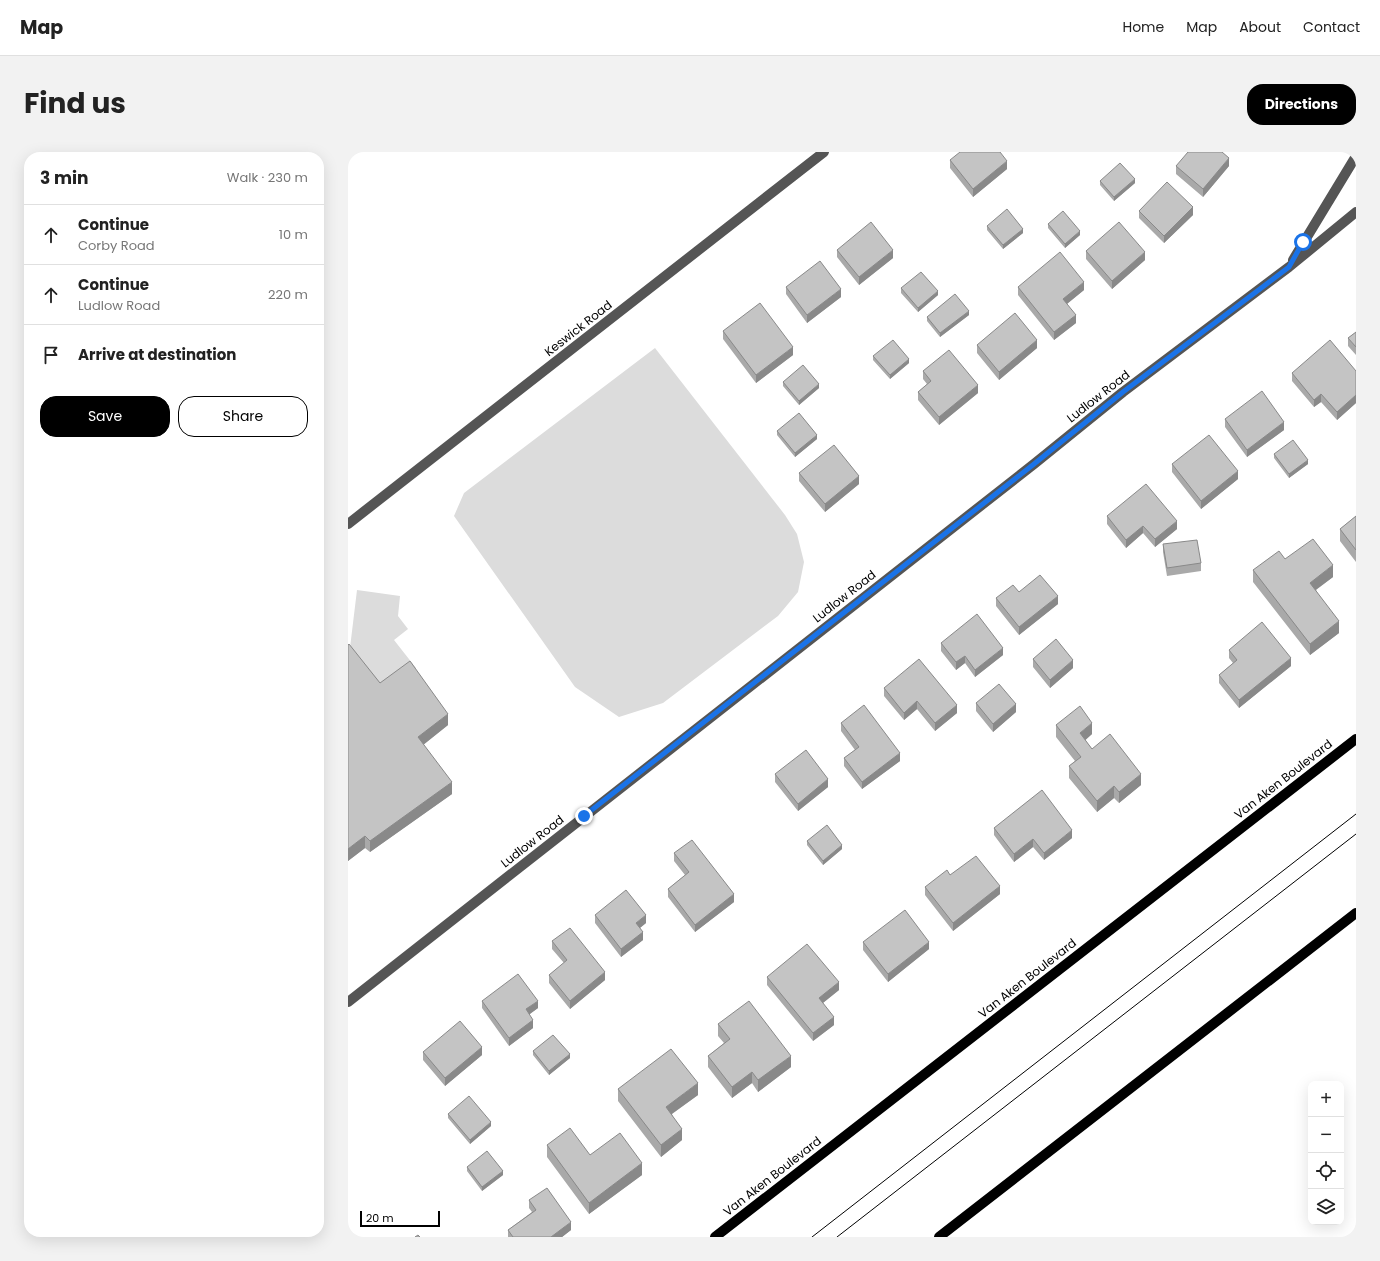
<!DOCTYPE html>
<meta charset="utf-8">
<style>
:root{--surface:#fff;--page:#f2f2f2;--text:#222;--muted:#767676;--line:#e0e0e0;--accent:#000}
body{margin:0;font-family:Poppins,sans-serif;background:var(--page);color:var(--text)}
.controls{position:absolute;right:12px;bottom:12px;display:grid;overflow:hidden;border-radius:8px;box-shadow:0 4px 16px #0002}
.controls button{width:36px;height:36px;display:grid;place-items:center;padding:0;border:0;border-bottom:1px solid var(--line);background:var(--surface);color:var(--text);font:20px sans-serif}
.scale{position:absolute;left:12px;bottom:10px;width:80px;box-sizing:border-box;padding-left:4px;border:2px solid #000;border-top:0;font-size:11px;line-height:14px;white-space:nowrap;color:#000;-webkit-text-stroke:3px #fff;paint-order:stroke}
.stop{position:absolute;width:12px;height:12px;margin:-9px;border:3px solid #1a73e8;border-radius:50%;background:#fff}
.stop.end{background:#1a73e8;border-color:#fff;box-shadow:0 1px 4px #0008}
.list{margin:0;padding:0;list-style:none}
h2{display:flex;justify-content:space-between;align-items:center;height:52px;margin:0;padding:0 16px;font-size:17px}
h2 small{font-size:13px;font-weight:400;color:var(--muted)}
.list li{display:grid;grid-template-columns:26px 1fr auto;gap:12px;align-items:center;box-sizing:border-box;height:60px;padding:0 16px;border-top:1px solid var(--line)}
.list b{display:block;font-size:15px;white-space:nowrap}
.list p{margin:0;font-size:13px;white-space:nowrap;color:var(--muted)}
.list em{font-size:13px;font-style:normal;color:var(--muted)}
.actions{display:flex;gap:8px;padding:12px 16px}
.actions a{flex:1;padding:9px 0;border:1px solid var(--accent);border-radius:16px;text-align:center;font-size:14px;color:var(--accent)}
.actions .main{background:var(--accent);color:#fff}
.icon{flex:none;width:22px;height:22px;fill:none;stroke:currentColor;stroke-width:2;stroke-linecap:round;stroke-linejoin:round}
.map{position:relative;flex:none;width:1008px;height:1085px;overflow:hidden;border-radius:16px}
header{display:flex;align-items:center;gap:24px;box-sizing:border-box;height:56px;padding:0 20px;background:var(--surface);border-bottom:1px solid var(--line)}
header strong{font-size:19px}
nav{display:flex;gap:22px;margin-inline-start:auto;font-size:14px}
.intro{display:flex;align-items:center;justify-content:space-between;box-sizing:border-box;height:96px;padding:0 24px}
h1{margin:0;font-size:28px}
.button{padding:10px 18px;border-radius:16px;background:var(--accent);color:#fff;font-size:14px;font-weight:700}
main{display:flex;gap:24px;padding:0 24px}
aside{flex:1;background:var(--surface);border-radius:16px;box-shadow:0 4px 16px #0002}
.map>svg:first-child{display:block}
</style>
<header>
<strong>Map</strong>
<nav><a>Home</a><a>Map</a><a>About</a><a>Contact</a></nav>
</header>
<div class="intro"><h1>Find us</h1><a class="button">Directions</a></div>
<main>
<aside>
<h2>3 min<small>Walk · 230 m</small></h2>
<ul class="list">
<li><svg class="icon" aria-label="ahead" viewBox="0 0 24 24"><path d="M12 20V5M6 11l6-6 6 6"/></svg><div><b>Continue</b><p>Corby Road</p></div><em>10 m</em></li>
<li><svg class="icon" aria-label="ahead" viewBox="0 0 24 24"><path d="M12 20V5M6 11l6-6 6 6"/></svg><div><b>Continue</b><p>Ludlow Road</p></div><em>220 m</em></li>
<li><svg class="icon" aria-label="arrive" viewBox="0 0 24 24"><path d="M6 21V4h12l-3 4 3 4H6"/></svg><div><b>Arrive at destination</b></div></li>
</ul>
<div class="actions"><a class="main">Save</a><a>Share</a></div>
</aside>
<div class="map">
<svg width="1008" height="1085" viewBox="0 0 1008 1085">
<rect width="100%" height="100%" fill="#fff"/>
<path fill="#dcdcdc" d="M 307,196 L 437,363 L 449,382 L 456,410 L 450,440 L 430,464 L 315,551 L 271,565 L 227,535 L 106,364 L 116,341 Z
M 9,438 L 52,444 L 50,464 L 60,477 L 46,488 L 68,516 L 32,543 L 1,504 Z"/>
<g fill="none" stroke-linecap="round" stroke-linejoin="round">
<path stroke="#555" stroke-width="10" d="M 945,108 L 1008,4
M 0,372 L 476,0
M 0,850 L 686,312 L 775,240 L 941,115 L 1008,60"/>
<path stroke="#000" stroke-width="10" d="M 367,1085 L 1008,587
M 591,1085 L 1008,761"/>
<path stroke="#000" stroke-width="1" d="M 464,1085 L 1008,662
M 489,1085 L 1008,682"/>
</g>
<path fill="#a9a9a9" d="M 602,8 L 659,17 L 625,45 L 602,16 Z
M 828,14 L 881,14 L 855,45 L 828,22 Z
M 752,29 L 787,31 L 766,49 L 752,33 Z
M 791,59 L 845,63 L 816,91 L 791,66 Z
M 700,72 L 732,83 L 717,96 L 700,76 Z
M 639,74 L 675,81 L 655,97 L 639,78 Z
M 489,98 L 545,106 L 511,133 L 489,105 Z
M 738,99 L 797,108 L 764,137 L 738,107 Z
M 438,135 L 493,145 L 459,171 L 438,142 Z
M 670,135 L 736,138 L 719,152 L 728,171 L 706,188 L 670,143 Z
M 553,136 L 590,143 L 570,160 L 553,141 Z
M 621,163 L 592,185 L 579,169 L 579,165 Z
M 375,179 L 445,203 L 408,231 L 375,187 Z
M 1008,180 L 1008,203 L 1000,194 L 1000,186 Z
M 629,193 L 689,196 L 651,228 L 629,201 Z
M 525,204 L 561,211 L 542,227 L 525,208 Z
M 575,219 L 630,241 L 591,273 L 570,248 L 570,240 L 579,232 L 575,227 Z
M 1008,219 L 1008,251 L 989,268 L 973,250 L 966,255 L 944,229 L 944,221 Z
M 435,230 L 471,236 L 451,253 L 435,234 Z
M 877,267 L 936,278 L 899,305 L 877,275 Z
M 429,279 L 469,287 L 447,305 L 429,283 Z
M 926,302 L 960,312 L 941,326 L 926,306 Z
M 824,312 L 890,327 L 853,357 L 824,320 Z
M 451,321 L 511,332 L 477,360 L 451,329 Z
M 759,364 L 829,377 L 807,395 L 795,381 L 778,396 L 759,372 Z
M 1008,364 L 1008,410 L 992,389 L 992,377 Z
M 815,392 L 853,411 L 853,419 L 819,424 L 815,400 Z
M 937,407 L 985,425 L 968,438 L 991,481 L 962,503 L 905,430 L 905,418 Z
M 671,440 L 710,452 L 671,483 L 648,454 L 648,446 Z
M 593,491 L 655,503 L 627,525 L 617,511 L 608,518 L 593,499 Z
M 0,493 L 32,531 L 100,573 L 75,593 L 104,642 L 22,700 L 17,696 L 0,709 Z
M 881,498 L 943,514 L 891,556 L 871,531 L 871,523 L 885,511 L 881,506 Z
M 685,507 L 725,516 L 702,536 L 685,515 Z
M 536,536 L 609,561 L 587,579 L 569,557 L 556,568 L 536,544 Z
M 628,551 L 668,560 L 645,580 L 628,559 Z
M 493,571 L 552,609 L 514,637 L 496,614 L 496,606 L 507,598 L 493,579 Z
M 708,573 L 744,582 L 737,588 L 744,597 L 793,633 L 771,651 L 766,646 L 749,660 L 721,626 L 721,614 L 727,609 L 708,585 Z
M 427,622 L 480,635 L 450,659 L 427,630 Z
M 646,676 L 724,686 L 696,708 L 685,695 L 666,710 L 646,683 Z
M 459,689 L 494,697 L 475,713 L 459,693 Z
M 326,701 L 386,750 L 347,780 L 320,745 L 320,737 L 337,723 L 326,709 Z
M 602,723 L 652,742 L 605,779 L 577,743 L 577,735 Z
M 247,763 L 298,771 L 292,776 L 295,788 L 273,805 L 247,771 Z
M 204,789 L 257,828 L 222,857 L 201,831 L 201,823 L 216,811 L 204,797 Z
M 515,790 L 581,797 L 540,830 L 515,798 Z
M 419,825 L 491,838 L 475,851 L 486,873 L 465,889 L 419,833 Z
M 134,849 L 190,856 L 181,862 L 185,876 L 161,894 L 134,856 Z
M 370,872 L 443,915 L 410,940 L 404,931 L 384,946 L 360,915 L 360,904 L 376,891 L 370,884 Z
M 185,899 L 222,906 L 201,923 L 185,903 Z
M 75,900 L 134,903 L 97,934 L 75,908 Z
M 270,937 L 350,943 L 324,962 L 334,988 L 313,1005 L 270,949 Z
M 100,962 L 143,974 L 122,992 L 100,966 Z
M 199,993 L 242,1003 L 294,1023 L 241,1062 L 199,1005 Z
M 119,1015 L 155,1023 L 134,1039 L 119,1019 Z
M 181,1048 L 223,1078 L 214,1085 L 160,1085 L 160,1078 L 184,1060 L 181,1056 Z"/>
<path fill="#898989" d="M 881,6 L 881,14 L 855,45 L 855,37 Z
M 659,9 L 659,17 L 625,45 L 625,37 Z
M 787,27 L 787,31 L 766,49 L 766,45 Z
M 845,55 L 845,63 L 816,91 L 816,84 Z
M 675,77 L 675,81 L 655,97 L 655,93 Z
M 732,79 L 732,83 L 717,96 L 717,92 Z
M 545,98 L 545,106 L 511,133 L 511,125 Z
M 797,100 L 797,108 L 764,137 L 764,129 Z
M 736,130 L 736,138 L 715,155 L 715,147 Z
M 493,137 L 493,145 L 459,171 L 459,163 Z
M 590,139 L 590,143 L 570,160 L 570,156 Z
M 621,159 L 621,163 L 592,185 L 592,181 Z
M 728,163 L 728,171 L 706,188 L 706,180 Z
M 689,188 L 689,196 L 651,228 L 651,220 Z
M 445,195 L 445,203 L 408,231 L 408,223 Z
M 561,207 L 561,211 L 542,227 L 542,223 Z
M 471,232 L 471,236 L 451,253 L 451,249 Z
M 630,233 L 630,241 L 591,273 L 591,265 Z
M 973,242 L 973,250 L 966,255 L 966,248 Z
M 1008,243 L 1008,251 L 989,268 L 989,260 Z
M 936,270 L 936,278 L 899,305 L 899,298 Z
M 469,283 L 469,287 L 447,305 L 447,301 Z
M 960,308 L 960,312 L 941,326 L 941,322 Z
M 890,319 L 890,327 L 853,357 L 853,349 Z
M 511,324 L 511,332 L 477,360 L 477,352 Z
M 829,369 L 829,377 L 807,395 L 807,387 Z
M 795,374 L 795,381 L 778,396 L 778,388 Z
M 985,413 L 985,425 L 962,442 L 962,431 Z
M 710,444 L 710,452 L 671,483 L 671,475 Z
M 991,469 L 991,481 L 962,503 L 962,492 Z
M 655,496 L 655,503 L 627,525 L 627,518 Z
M 617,504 L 617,511 L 608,518 L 608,510 Z
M 943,506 L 943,514 L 891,556 L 891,548 Z
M 725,508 L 725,516 L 702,536 L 702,528 Z
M 569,549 L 569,557 L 556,568 L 556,561 Z
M 668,552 L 668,560 L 645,580 L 645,572 Z
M 609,553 L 609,561 L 587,579 L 587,571 Z
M 100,562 L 100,573 L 70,597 L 70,585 Z
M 744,571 L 744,582 L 732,593 L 732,581 Z
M 552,601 L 552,609 L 514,637 L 514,630 Z
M 793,622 L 793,633 L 771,651 L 771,640 Z
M 480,627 L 480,635 L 450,659 L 450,652 Z
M 104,630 L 104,642 L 22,700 L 22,689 Z
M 766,634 L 766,646 L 749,660 L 749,649 Z
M 724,678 L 724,686 L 696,708 L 696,701 Z
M 17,684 L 17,696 L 0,709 L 0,697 Z
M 685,687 L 685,695 L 666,710 L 666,702 Z
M 494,693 L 494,697 L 475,713 L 475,709 Z
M 652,734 L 652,742 L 605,779 L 605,771 Z
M 386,742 L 386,750 L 347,780 L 347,773 Z
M 298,763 L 298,771 L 288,779 L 288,771 Z
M 295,780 L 295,788 L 273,805 L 273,797 Z
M 581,790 L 581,797 L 540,830 L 540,822 Z
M 257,820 L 257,828 L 222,857 L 222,849 Z
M 491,830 L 491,838 L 471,854 L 471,846 Z
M 190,849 L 190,856 L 178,865 L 178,857 Z
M 486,865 L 486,873 L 465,889 L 465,881 Z
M 185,868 L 185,876 L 161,894 L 161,886 Z
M 134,895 L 134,903 L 97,934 L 97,926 Z
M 222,902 L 222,906 L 201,923 L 201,919 Z
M 443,904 L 443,915 L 410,940 L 410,928 Z
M 404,920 L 404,931 L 384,946 L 384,935 Z
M 350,931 L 350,943 L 318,966 L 318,955 Z
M 143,970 L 143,974 L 122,992 L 122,988 Z
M 334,977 L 334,988 L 313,1005 L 313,993 Z
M 294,1011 L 294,1023 L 241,1062 L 241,1051 Z
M 155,1019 L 155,1023 L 134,1039 L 134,1035 Z
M 223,1070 L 223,1078 L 214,1085 L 203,1085 Z"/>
<path fill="#c4c4c4" stroke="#898989" d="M 612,0 L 652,0 L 659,9 L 625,37 L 602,8 Z
M 840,0 L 874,0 L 881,6 L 855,37 L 828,14 Z
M 772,11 L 787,27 L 766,45 L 752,29 Z
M 819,30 L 845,55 L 816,84 L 791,59 Z
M 659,57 L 675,77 L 655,93 L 639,74 Z
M 715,59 L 732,79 L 717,92 L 700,72 Z
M 523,70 L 545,98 L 511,125 L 489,98 Z
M 771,70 L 797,100 L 764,129 L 738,99 Z
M 712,100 L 736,130 L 715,147 L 728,163 L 706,180 L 670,135 Z
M 472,109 L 493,137 L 459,163 L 438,135 Z
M 573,120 L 590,139 L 570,156 L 553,136 Z
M 607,142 L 621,159 L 592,181 L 579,165 Z
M 412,151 L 445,195 L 408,223 L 375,179 Z
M 667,161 L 689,188 L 651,220 L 629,193 Z
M 1008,180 L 1008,195 L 1000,186 Z
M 545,188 L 561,207 L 542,223 L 525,204 Z
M 982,188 L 1008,219 L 1008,243 L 989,260 L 973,242 L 966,248 L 944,221 Z
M 601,198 L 630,233 L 591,265 L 570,240 L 583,229 L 575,219 Z
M 455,213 L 471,232 L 451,249 L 435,230 Z
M 914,239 L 936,270 L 899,298 L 877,267 Z
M 451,261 L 469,283 L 447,301 L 429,279 Z
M 861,283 L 890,319 L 853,349 L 824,312 Z
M 945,288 L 960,308 L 941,322 L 926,302 Z
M 486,293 L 511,324 L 477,352 L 451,321 Z
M 798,332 L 829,369 L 807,387 L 795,374 L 778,388 L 759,364 Z
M 1008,364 L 1008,398 L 992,377 Z
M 965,387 L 985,413 L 962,431 L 991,469 L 962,492 L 905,418 L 931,399 L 937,407 Z
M 849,388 L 853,411 L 819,416 L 815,392 Z
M 692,423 L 710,444 L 671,475 L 648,446 L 665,433 L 671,440 Z
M 629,462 L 655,496 L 627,518 L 617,504 L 608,510 L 593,491 Z
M 914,470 L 943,506 L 891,548 L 871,523 L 889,508 L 881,498 Z
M 708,487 L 725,508 L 702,528 L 685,507 Z
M 1,492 L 32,531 L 62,509 L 100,562 L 70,585 L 104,630 L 22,689 L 17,684 L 0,697 L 0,493 Z
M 571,507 L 609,553 L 587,571 L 569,549 L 556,561 L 536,536 Z
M 651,532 L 668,552 L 645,572 L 628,551 Z
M 516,553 L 552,601 L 514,630 L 496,606 L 511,595 L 493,571 Z
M 732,554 L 744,571 L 732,581 L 744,597 L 762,582 L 793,622 L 771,640 L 766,634 L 749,649 L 721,614 L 733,605 L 708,573 Z
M 458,598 L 480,627 L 450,652 L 427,622 Z
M 694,638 L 724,678 L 696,701 L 685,687 L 666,702 L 646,676 Z
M 479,673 L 494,693 L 475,709 L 459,689 Z
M 344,688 L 386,742 L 347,773 L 320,737 L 341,720 L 326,701 Z
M 628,704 L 652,734 L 605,771 L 577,735 L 599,718 L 602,723 Z
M 278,738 L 298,763 L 288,771 L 295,780 L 273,797 L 247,763 Z
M 557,758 L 581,790 L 540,822 L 515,790 Z
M 222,776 L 257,820 L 222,849 L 201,823 L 219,808 L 204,789 Z
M 459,792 L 491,830 L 471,846 L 486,865 L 465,881 L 419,825 Z
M 170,822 L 190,849 L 178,857 L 185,868 L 161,886 L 134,849 Z
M 401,849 L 443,904 L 410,928 L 404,920 L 384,935 L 360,904 L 382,887 L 370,872 Z
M 112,869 L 134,895 L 97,926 L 75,900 Z
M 205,883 L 222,902 L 201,919 L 185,899 Z
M 323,897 L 350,931 L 318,955 L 334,977 L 313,993 L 270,937 Z
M 121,944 L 143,970 L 122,988 L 100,962 Z
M 222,976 L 242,1003 L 272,981 L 294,1011 L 241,1051 L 199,993 Z
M 139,999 L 155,1019 L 134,1035 L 119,1015 Z
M 199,1036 L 223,1070 L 203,1085 L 165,1085 L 160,1078 L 188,1058 L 181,1048 Z
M 70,1083 L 72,1085 L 67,1085 Z"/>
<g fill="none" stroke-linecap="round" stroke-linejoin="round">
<path stroke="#1a73e8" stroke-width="5" d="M 236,664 L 686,312 L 775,240 L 941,115 L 955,90"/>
</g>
<g text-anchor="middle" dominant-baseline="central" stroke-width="3" stroke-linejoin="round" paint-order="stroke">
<g font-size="12" fill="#000" stroke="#fff">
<text transform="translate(230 176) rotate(-38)">Keswick Road</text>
<text transform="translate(750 244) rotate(-38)">Ludlow Road</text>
<text transform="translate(496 444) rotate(-38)">Ludlow Road</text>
<text transform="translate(935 627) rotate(-38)">Van Aken Boulevard</text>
<text transform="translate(184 689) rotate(-38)">Ludlow Road</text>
<text transform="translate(679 826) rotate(-38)">Van Aken Boulevard</text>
<text transform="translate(424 1024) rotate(-38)">Van Aken Boulevard</text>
</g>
</g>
</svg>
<div class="controls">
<button>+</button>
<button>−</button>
<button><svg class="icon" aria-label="locate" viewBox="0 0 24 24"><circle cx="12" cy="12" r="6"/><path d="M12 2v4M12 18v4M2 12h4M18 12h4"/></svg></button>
<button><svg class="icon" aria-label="layers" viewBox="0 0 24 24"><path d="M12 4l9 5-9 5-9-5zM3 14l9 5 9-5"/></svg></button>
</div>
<div class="scale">20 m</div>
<div class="stop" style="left:955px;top:90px"></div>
<div class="stop end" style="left:236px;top:664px"></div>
</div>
</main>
